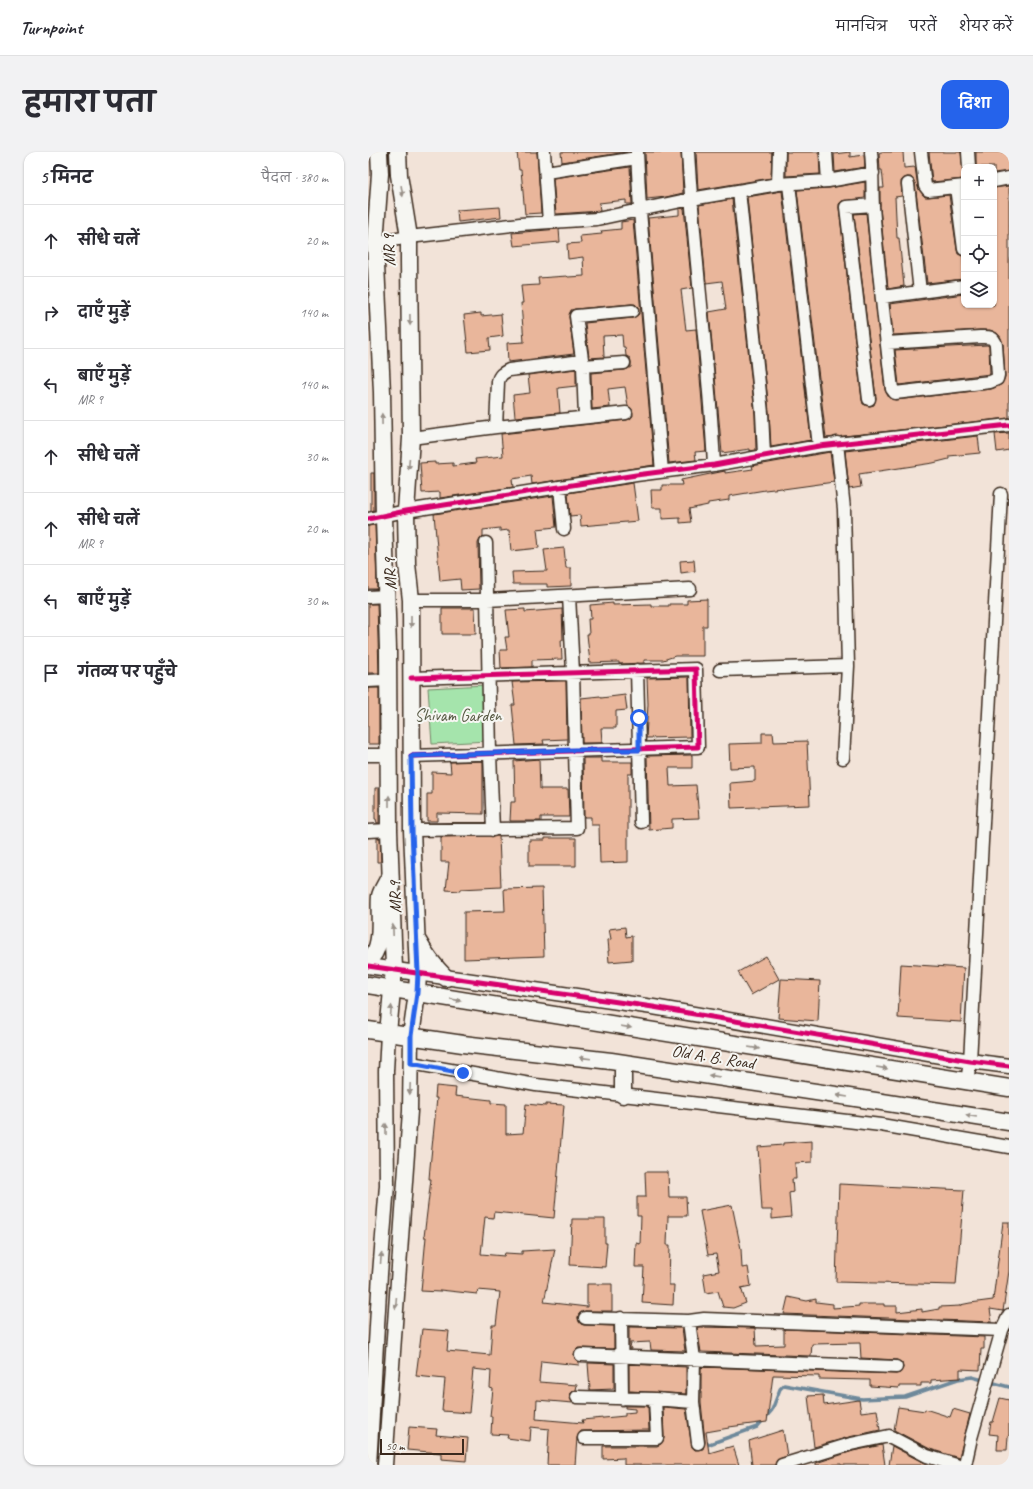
<!DOCTYPE html>
<html lang="hi">
<meta charset="utf-8">
<style>
:root{--surface:#fff;--page:#f2f2f3;--text:#2b2b33;--muted:#7c7c81;--line:#e1e1e2;--accent:#2563eb}
body{margin:0;font-family:Caveat,"Playpen Sans Deva",sans-serif;background:var(--page);color:var(--text)}
.controls{position:absolute;right:12px;top:12px;display:grid;overflow:hidden;border-radius:8px;box-shadow:0 1px 3px #0004}
.controls button{width:36px;height:36px;display:grid;place-items:center;padding:0;border:0;border-bottom:1px solid var(--line);background:var(--surface);color:var(--text);font:20px sans-serif}
.scale{position:absolute;left:12px;bottom:10px;width:84px;box-sizing:border-box;padding-left:4px;border:2px solid #3b2a1e;border-top:0;font-size:11px;line-height:14px;white-space:nowrap;color:#3b2a1e;-webkit-text-stroke:3px #f6f6f2;paint-order:stroke}
.stop{position:absolute;width:12px;height:12px;margin:-9px;border:3px solid #2563eb;border-radius:50%;background:#fff}
.stop.end{background:#2563eb;border-color:#fff;box-shadow:0 1px 4px #0008}
.list{margin:0;padding:0;list-style:none}
h2{display:flex;justify-content:space-between;align-items:center;height:52px;margin:0;padding:0 16px;font-size:17px}
h2 small{font-size:13px;font-weight:400;color:var(--muted)}
.list li{display:grid;grid-template-columns:26px 1fr auto;gap:12px;align-items:center;box-sizing:border-box;height:72px;padding:0 16px;border-top:1px solid var(--line)}
.list b{display:block;font-size:15px;white-space:nowrap}
.list p{margin:0;font-size:13px;white-space:nowrap;color:var(--muted)}
.list em{font-size:13px;font-style:normal;color:var(--muted)}
.icon{flex:none;width:22px;height:22px;fill:none;stroke:currentColor;stroke-width:2;stroke-linecap:round;stroke-linejoin:round}
.map{position:relative;flex:none;width:641px;height:1313px;overflow:hidden;border-radius:12px}
header{display:flex;align-items:center;gap:24px;box-sizing:border-box;height:56px;padding:0 20px;background:var(--surface);border-bottom:1px solid var(--line)}
header strong{font-size:19px}
nav{display:flex;gap:22px;margin-inline-start:auto;font-size:14px}
.intro{display:flex;align-items:center;justify-content:space-between;box-sizing:border-box;height:96px;padding:0 24px}
h1{margin:0;font-size:28px}
.button{padding:10px 18px;border-radius:12px;background:var(--accent);color:#fff;font-size:14px;font-weight:700}
main{display:flex;gap:24px;padding:0 24px}
aside{flex:1;background:var(--surface);border-radius:12px;box-shadow:0 1px 3px #0004}
.map>svg:first-child{display:block}
</style>
<header>
<strong>Turnpoint</strong>
<nav><a>मानचित्र</a><a>परतें</a><a>शेयर करें</a></nav>
</header>
<div class="intro"><h1>हमारा पता</h1><a class="button">दिशा</a></div>
<main>
<aside>
<h2>5 मिनट<small>पैदल · 380 m</small></h2>
<ul class="list">
<li><svg class="icon" aria-label="ahead" viewBox="0 0 24 24"><path d="M12 20V5M6 11l6-6 6 6"/></svg><div><b>सीधे चलें</b></div><em>20 m</em></li>
<li><svg class="icon" aria-label="right" viewBox="0 0 24 24"><path d="M7 20v-9h11M14 6l5 5-5 5"/></svg><div><b>दाएँ मुड़ें</b></div><em>140 m</em></li>
<li><svg class="icon" aria-label="left" viewBox="0 0 24 24"><path d="M17 20v-9H6M10 6l-5 5 5 5"/></svg><div><b>बाएँ मुड़ें</b><p>MR 9</p></div><em>140 m</em></li>
<li><svg class="icon" aria-label="ahead" viewBox="0 0 24 24"><path d="M12 20V5M6 11l6-6 6 6"/></svg><div><b>सीधे चलें</b></div><em>30 m</em></li>
<li><svg class="icon" aria-label="ahead" viewBox="0 0 24 24"><path d="M12 20V5M6 11l6-6 6 6"/></svg><div><b>सीधे चलें</b><p>MR 9</p></div><em>20 m</em></li>
<li><svg class="icon" aria-label="left" viewBox="0 0 24 24"><path d="M17 20v-9H6M10 6l-5 5 5 5"/></svg><div><b>बाएँ मुड़ें</b></div><em>30 m</em></li>
<li><svg class="icon" aria-label="arrive" viewBox="0 0 24 24"><path d="M6 21V4h12l-3 4 3 4H6"/></svg><div><b>गंतव्य पर पहुँचे</b></div></li>
</ul>
</aside>
<div class="map">
<svg width="641" height="1313" viewBox="0 0 641 1313">
<rect width="100%" height="100%" fill="#f2e3d8"/>
<filter id="ink" filterUnits="userSpaceOnUse"><feTurbulence type="fractalNoise" baseFrequency=".025" numOctaves="2"/><feDisplacementMap in="SourceGraphic" scale="8" xChannelSelector="R" yChannelSelector="G"/><feConvolveMatrix kernelMatrix="1 2 1 2 8 2 1 2 1" color-interpolation-filters="sRGB"/></filter>
<g filter="url(#ink)">
<path fill="#a5e4ac" stroke="#708765" d="M 117,533 L 120,589 L 64,592 L 60,536 Z"/>
<g fill="none" stroke-linecap="round" stroke-linejoin="round">
<path stroke="#6e899b" stroke-width="3.5" d="M 322,1299 L 389,1275 L 404,1258 L 412,1237 L 416,1233 L 494,1247 L 537,1245 L 590,1227 L 604,1225 L 641,1235"/>
</g>
<path fill="#e9b69b" stroke="#3b2a1e" d="M 149,0 L 169,0 L 173,61 L 157,62 L 153,18 L 151,18 Z
M 193,0 L 259,0 L 194,10 Z
M 277,0 L 313,0 L 315,41 L 298,45 L 279,47 Z
M 328,0 L 404,0 L 403,26 L 330,38 Z
M 418,0 L 451,0 L 452,22 L 418,24 Z
M 482,0 L 482,5 L 496,3 L 497,15 L 467,20 L 466,2 Z
M 513,0 L 535,0 L 536,16 L 547,15 L 550,35 L 557,45 L 581,43 L 589,98 L 590,102 L 595,104 L 596,127 L 559,131 L 547,31 L 543,25 L 539,25 L 533,29 L 534,44 L 527,45 L 529,86 L 531,86 L 536,134 L 520,137 L 512,55 L 512,36 L 516,36 L 514,18 L 512,18 L 511,1 Z
M 561,0 L 593,0 L 596,27 L 564,30 Z
M 608,0 L 640,0 L 641,19 L 626,21 L 626,15 L 608,15 Z
M 262,15 L 264,52 L 258,52 L 258,48 L 231,51 L 232,59 L 188,62 L 185,26 Z
M 497,30 L 497,46 L 474,49 L 471,52 L 471,56 L 494,248 L 495,252 L 502,254 L 506,253 L 508,246 L 486,62 L 498,61 L 517,238 L 521,246 L 528,248 L 623,237 L 634,232 L 637,225 L 635,192 L 633,186 L 629,181 L 622,178 L 612,178 L 525,183 L 522,152 L 596,142 L 596,153 L 626,153 L 626,36 L 641,34 L 641,266 L 458,286 L 429,38 L 461,36 Z
M 414,39 L 443,288 L 403,295 L 401,260 L 379,45 Z
M 364,47 L 387,262 L 388,298 L 382,299 L 382,297 L 354,301 L 341,160 L 358,157 L 354,129 L 338,131 L 331,53 Z
M 132,55 L 133,65 L 90,70 L 89,58 Z
M 316,56 L 324,136 L 313,138 L 318,178 L 328,177 L 338,299 L 327,300 L 328,308 L 301,311 L 280,66 L 311,63 L 311,57 Z
M 265,68 L 286,313 L 164,332 L 163,324 L 144,327 L 145,335 L 72,346 L 72,340 L 54,341 L 52,311 L 67,310 L 67,312 L 85,311 L 85,314 L 108,311 L 107,307 L 135,304 L 133,282 L 259,268 L 265,264 L 264,257 L 260,254 L 257,235 L 240,237 L 242,255 L 224,257 L 223,221 L 257,218 L 263,215 L 263,210 L 262,206 L 258,204 L 257,195 L 255,195 L 254,183 L 235,184 L 236,205 L 221,206 L 217,171 L 265,166 L 271,162 L 270,155 L 267,152 L 263,152 L 207,157 L 203,158 L 201,165 L 206,202 L 140,210 L 139,191 L 156,190 L 153,151 L 155,151 L 153,134 L 171,133 L 170,126 L 199,124 L 200,125 L 216,124 L 215,105 L 200,107 L 199,92 L 213,91 L 212,84 L 234,82 L 233,79 L 253,77 L 253,70 Z
M 191,77 L 192,90 L 146,94 L 144,81 Z
M 113,161 L 113,164 L 133,162 L 135,184 L 121,186 L 122,198 L 100,200 L 96,163 Z
M 619,193 L 621,194 L 622,222 L 531,233 L 527,198 Z
M 208,217 L 208,234 L 190,236 L 192,261 L 147,265 L 145,243 L 162,241 L 160,223 Z
M 641,281 L 641,298 L 629,300 L 627,282 Z
M 610,284 L 612,301 L 581,304 L 581,307 L 565,311 L 491,322 L 493,335 L 481,337 L 477,299 Z
M 462,300 L 466,330 L 415,337 L 414,336 L 397,338 L 361,344 L 361,348 L 340,351 L 340,353 L 321,357 L 323,370 L 312,371 L 312,366 L 294,367 L 294,356 L 284,356 L 283,338 L 294,338 L 294,333 L 314,333 L 313,328 L 357,319 L 357,321 L 385,317 L 384,314 Z
M 3,321 L 6,321 L 6,358 L 3,359 Z
M 265,331 L 270,369 L 213,374 L 212,363 L 202,364 L 200,341 Z
M 185,344 L 188,375 L 169,377 L 171,396 L 143,399 L 141,378 L 132,379 L 132,376 L 115,378 L 115,384 L 112,387 L 110,391 L 111,437 L 93,438 L 92,427 L 72,429 L 66,362 Z
M 7,373 L 9,435 L 8,437 L 0,437 L 0,374 Z
M 196,396 L 198,416 L 203,416 L 203,434 L 179,435 L 179,432 L 145,432 L 144,420 L 179,419 L 176,398 Z
M 326,408 L 327,419 L 313,421 L 312,409 Z
M 339,447 L 339,474 L 335,474 L 335,504 L 307,504 L 295,508 L 276,508 L 276,511 L 251,512 L 251,510 L 222,511 L 219,482 L 221,482 L 220,467 L 223,467 L 222,453 L 245,451 L 245,453 L 283,452 L 283,454 L 301,454 L 301,452 L 319,452 L 319,448 Z
M 0,452 L 9,452 L 11,521 L 0,521 Z
M 74,456 L 107,456 L 108,482 L 74,482 Z
M 157,457 L 157,460 L 194,457 L 195,488 L 193,488 L 194,507 L 164,508 L 164,515 L 133,516 L 132,498 L 139,498 L 137,485 L 141,485 L 138,458 Z
M 321,525 L 322,585 L 278,586 L 280,552 L 279,526 Z
M 198,529 L 199,587 L 175,588 L 176,592 L 148,593 L 144,553 L 147,553 L 144,530 Z
M 0,536 L 11,536 L 11,592 L 0,592 Z
M 257,543 L 259,558 L 248,559 L 248,576 L 233,576 L 234,590 L 233,591 L 214,591 L 213,546 L 232,544 L 233,546 Z
M 394,581 L 405,581 L 406,590 L 439,589 L 442,653 L 363,656 L 362,631 L 387,629 L 387,615 L 362,616 L 361,592 L 394,591 Z
M 324,603 L 324,616 L 301,616 L 302,634 L 328,633 L 331,666 L 304,667 L 304,676 L 281,678 L 279,604 Z
M 215,606 L 233,606 L 233,610 L 264,610 L 264,622 L 260,622 L 260,710 L 232,711 L 231,673 L 223,673 L 223,665 L 216,665 Z
M 171,607 L 172,637 L 200,637 L 201,665 L 173,665 L 173,669 L 142,669 L 143,650 L 147,650 L 146,609 Z
M 115,609 L 115,662 L 69,661 L 69,669 L 59,669 L 59,642 L 64,642 L 64,620 L 83,621 L 82,610 Z
M 7,636 L 11,636 L 11,671 L 9,671 L 8,667 L 7,667 Z
M 131,684 L 133,735 L 92,737 L 92,739 L 78,738 L 81,710 L 73,710 L 73,685 Z
M 9,686 L 12,686 L 13,710 L 9,710 Z
M 177,686 L 208,686 L 208,714 L 161,714 L 161,688 L 177,688 Z
M 174,736 L 176,804 L 96,807 L 96,760 L 137,759 L 136,737 Z
M 257,775 L 258,785 L 264,784 L 264,808 L 241,810 L 240,799 L 241,799 L 240,788 L 243,787 L 241,777 Z
M 398,804 L 411,827 L 383,843 L 370,820 Z
M 533,812 L 596,816 L 593,870 L 530,866 Z
M 413,827 L 452,829 L 450,869 L 410,866 Z
M 68,934 L 88,936 L 87,944 L 123,948 L 123,951 L 138,952 L 138,982 L 155,981 L 158,952 L 178,954 L 178,952 L 196,953 L 186,1066 L 126,1060 L 125,1066 L 117,1065 L 113,1102 L 136,1104 L 137,1101 L 154,1102 L 154,1099 L 187,1097 L 176,1150 L 219,1155 L 219,1132 L 244,1132 L 244,1159 L 217,1159 L 211,1162 L 210,1166 L 213,1172 L 216,1173 L 246,1174 L 246,1197 L 210,1196 L 207,1199 L 206,1203 L 207,1207 L 211,1210 L 211,1213 L 173,1209 L 171,1230 L 209,1233 L 208,1238 L 203,1241 L 202,1244 L 205,1251 L 169,1248 L 168,1267 L 215,1271 L 214,1268 L 257,1264 L 257,1261 L 267,1260 L 267,1257 L 257,1256 L 257,1254 L 280,1254 L 281,1278 L 213,1279 L 209,1286 L 207,1313 L 179,1313 L 181,1277 L 163,1275 L 162,1289 L 139,1286 L 140,1283 L 123,1282 L 124,1264 L 122,1264 L 125,1237 L 122,1236 L 123,1219 L 105,1217 L 101,1261 L 74,1259 L 77,1227 L 48,1224 L 54,1177 L 81,1179 L 79,1199 L 122,1203 L 124,1173 L 128,1173 L 132,1140 L 110,1138 L 109,1142 L 72,1138 L 72,1140 L 53,1139 L 58,1085 L 56,1085 L 63,1027 L 61,1027 L 62,1015 L 69,946 L 67,946 Z
M 444,989 L 444,1010 L 427,1011 L 428,1027 L 424,1027 L 425,1040 L 421,1041 L 423,1065 L 404,1067 L 404,1058 L 394,1058 L 390,995 L 415,993 L 415,991 Z
M 277,1020 L 300,1020 L 301,1045 L 318,1045 L 319,1064 L 300,1064 L 299,1093 L 302,1093 L 301,1133 L 306,1133 L 305,1153 L 274,1151 L 276,1115 L 267,1115 L 268,1091 L 272,1092 L 273,1064 L 269,1064 L 269,1045 L 278,1045 Z
M 471,1032 L 596,1038 L 588,1133 L 468,1130 Z
M 364,1053 L 373,1097 L 374,1116 L 380,1115 L 383,1134 L 373,1136 L 378,1151 L 365,1156 L 355,1155 L 350,1139 L 338,1141 L 335,1122 L 351,1119 L 348,1102 L 340,1103 L 332,1059 Z
M 204,1067 L 237,1067 L 237,1091 L 239,1091 L 237,1115 L 202,1113 Z
M 635,1070 L 641,1070 L 641,1119 L 635,1159 L 622,1157 L 624,1170 L 416,1162 L 420,1145 L 439,1149 L 448,1147 L 448,1150 L 465,1152 L 465,1156 L 491,1154 L 491,1152 L 516,1152 L 516,1154 L 529,1154 L 529,1160 L 554,1157 L 554,1160 L 571,1157 L 571,1155 L 592,1154 L 592,1153 L 602,1151 L 625,1148 Z
M 261,1175 L 314,1176 L 317,1199 L 283,1198 L 282,1190 L 262,1191 L 263,1197 L 261,1197 Z
M 329,1175 L 387,1176 L 388,1194 L 416,1193 L 416,1177 L 616,1185 L 616,1197 L 613,1197 L 612,1218 L 592,1217 L 592,1226 L 563,1228 L 563,1231 L 553,1231 L 553,1234 L 531,1234 L 531,1236 L 502,1234 L 502,1228 L 451,1227 L 451,1224 L 405,1223 L 399,1270 L 361,1275 L 361,1276 L 338,1280 L 341,1301 L 365,1294 L 371,1313 L 256,1313 L 256,1306 L 235,1307 L 235,1294 L 289,1294 L 293,1292 L 296,1286 L 295,1255 L 318,1257 L 324,1295 L 327,1298 L 335,1297 L 337,1290 L 333,1250 L 333,1215 L 528,1222 L 532,1221 L 535,1216 L 534,1211 L 529,1208 L 493,1206 L 492,1191 L 444,1192 L 443,1204 L 333,1200 Z
M 220,1211 L 246,1212 L 246,1237 L 222,1238 Z
M 261,1212 L 318,1215 L 318,1242 L 261,1239 Z
M 455,1243 L 456,1253 L 491,1248 L 493,1260 L 509,1258 L 512,1278 L 481,1285 L 446,1295 L 440,1244 Z
M 632,1246 L 641,1248 L 641,1284 L 640,1284 L 639,1298 L 629,1298 L 630,1283 L 621,1282 L 623,1270 L 625,1270 Z
M 530,1255 L 557,1259 L 557,1257 L 582,1265 L 585,1257 L 602,1262 L 591,1306 L 562,1297 L 526,1278 Z
M 41,1275 L 69,1277 L 68,1283 L 100,1286 L 98,1309 L 73,1307 L 73,1301 L 39,1298 Z
M 415,1278 L 419,1304 L 409,1308 L 407,1313 L 384,1313 L 381,1289 Z
M 514,1293 L 517,1313 L 473,1313 L 473,1312 L 448,1313 L 448,1311 L 485,1299 Z
M 524,1294 L 556,1311 L 559,1312 L 558,1313 L 521,1313 Z"/>
<g fill="none" stroke-linecap="round" stroke-linejoin="round">
<defs>
<path id="minor" d="M 176,0 L 181,70
M 269,0 L 272,59 L 294,320
M 320,0 C 326,105 341,208 346,313
M 458,0 L 460,29
M 503,0 C 505,18 504,37 505,55 C 510,116 517,176 524,237 L 527,241 L 622,230 L 629,227 L 630,223 L 628,193 C 626,184 620,185 612,185 L 519,191
M 553,0 L 557,34 L 560,38 L 596,34
M 600,0 L 601,15
M 178,20 L 269,6
M 626,29 L 641,26
M 410,32 L 411,0
M 421,32 L 451,294
M 540,32 L 552,140
M 588,35 L 596,97
M 371,39 L 394,261 L 396,303
M 7,91 L 41,85 L 152,72 L 229,67 L 323,47 L 410,32 L 460,29 L 505,21
M 514,145 L 596,134
M 215,214 L 256,211
M 501,247 L 478,55 L 505,53
M 217,265 L 215,214 L 208,164 L 264,159
M 128,275 L 130,230 C 131,223 135,221 141,218 L 214,209
M 43,286 L 128,275 L 258,261
M 469,291 L 476,357 L 480,514 L 475,606
M 192,335 L 196,377
M 0,367 L 38,359 L 268,323 L 346,313 L 451,294 L 641,273
M 118,391 L 122,602 L 125,678
M 0,445 L 18,444
M 43,448 L 119,448 L 322,437
M 269,518 L 273,670
M 352,518 L 480,514
M 0,529 L 20,528
M 0,603 L 20,603
M 43,604 L 330,595 L 328,517 L 43,526
M 44,678 L 209,676 L 205,520 L 201,444
M 0,679 L 21,678
M 43,911 L 168,933 L 462,967 L 513,973 L 641,995
M 599,930 L 602,909 L 633,342
M 217,1166 L 321,1169 L 336,1167 L 634,1178
M 253,1166 L 254,1247
M 321,1169 L 326,1207 L 325,1250 L 330,1291
M 213,1203 L 528,1215
M 209,1245 L 287,1247 L 325,1250
M 216,1286 L 289,1286 L 287,1247
M 414,1313 L 483,1292 L 521,1284 L 559,1304 L 588,1313
M 597,1313 L 603,1286 L 634,1178 L 641,1163"/>
<path id="tertiary" d="M 0,814 L 285,855 L 602,909 L 641,914
M 1,1313 L 12,1122 L 19,1033 L 18,919 L 20,881
M 17,1313 L 42,959 L 43,884"/>
<path id="secondary" d="M 11,0 L 12,22 L 7,91 L 14,240 L 16,365 L 20,497 L 21,678 L 26,817 L 20,881
M 30,0 L 31,23 L 41,85 L 41,110 L 43,286 L 38,359 L 39,412 L 43,448 L 44,678 L 50,821 L 49,841 L 43,884
M 50,789 C 58,804 66,814 78,826
M 0,808 C 17,797 10,762 12,744 C 13,739 18,732 20,727
M 0,833 L 641,936
M 0,878 L 95,892 L 243,909 L 514,950 L 641,970
M 255,943 L 255,911"/>
</defs>
<use href="#minor" stroke="#3b2a1e" stroke-width="15"/>
<use href="#tertiary" stroke="#3b2a1e" stroke-width="17"/>
<use href="#secondary" stroke="#3b2a1e" stroke-width="19"/>
<use href="#minor" stroke="#f6f6f2" stroke-width="12"/>
<use href="#tertiary" stroke="#f6f6f2" stroke-width="14"/>
<use href="#secondary" stroke="#f6f6f2" stroke-width="16"/>
<defs>
<path id="cycleway" d="M 0,367 L 38,359 L 268,323 L 346,313 L 451,294 L 641,273
M 43,604 L 330,595 L 328,517 L 43,526
M 0,814 L 285,855 L 602,909 L 641,914"/>
</defs>
<use href="#cycleway" stroke="#f6f6f2" stroke-width="8"/>
<use href="#cycleway" stroke="#d6006c" stroke-width="5"/>
</g>
<defs><path id="oneway-solid" d="M-6-.8H1V-3.2L6.5 0L1 3.2V.8H-6Z"/></defs>
<g fill="#989088">
<use href="#oneway-solid" transform="translate(34 39) rotate(81)"/>
<use href="#oneway-solid" transform="translate(42 168) rotate(89)"/>
<use href="#oneway-solid" transform="translate(14 267) rotate(-91)"/>
<use href="#oneway-solid" transform="translate(41 312) rotate(94)"/>
<use href="#oneway-solid" transform="translate(43 470) rotate(90)"/>
<use href="#oneway-solid" transform="translate(21 649) rotate(-90)"/>
<use href="#oneway-solid" transform="translate(25 778) rotate(-92)"/>
<use href="#oneway-solid" transform="translate(88 848) rotate(9)"/>
<use href="#oneway-solid" transform="translate(23 859) rotate(-84)"/>
<use href="#oneway-solid" transform="translate(258 875) rotate(9)"/>
<use href="#oneway-solid" transform="translate(386 896) rotate(9)"/>
<use href="#oneway-solid" transform="translate(217 906) rotate(-173)"/>
<use href="#oneway-solid" transform="translate(514 916) rotate(9)"/>
<use href="#oneway-solid" transform="translate(346 924) rotate(-171)"/>
<use href="#oneway-solid" transform="translate(42 937) rotate(92)"/>
<use href="#oneway-solid" transform="translate(474 944) rotate(-171)"/>
<use href="#oneway-solid" transform="translate(603 964) rotate(-171)"/>
<use href="#oneway-solid" transform="translate(18 977) rotate(-90)"/>
<use href="#oneway-solid" transform="translate(13 1106) rotate(-85)"/>
<use href="#oneway-solid" transform="translate(28 1151) rotate(94)"/>
</g>
</g>
<g fill="none" stroke-linecap="round" stroke-linejoin="round" filter="url(#ink)">
<path stroke="#2563eb" stroke-width="5" d="M 95,921 L 43,911 L 43,884 L 49,841 L 50,821 L 44,678 L 43,604 L 207,598 L 271,598 L 271,566"/>
</g>
<g text-anchor="middle" dominant-baseline="central" stroke-width="4" stroke-linejoin="round" paint-order="stroke">
<g font-size="17" fill="#3b2a1e" stroke="#f6f6f2">
<text transform="translate(21 98) rotate(-93)">MR 9</text>
<text transform="translate(22 422) rotate(-94)">MR 9</text>
<text transform="translate(27 745) rotate(-92)">MR 9</text>
<text transform="translate(345 905) rotate(9)">Old A. B. Road</text>
</g>
<g font-size="17" fill="#565842" stroke="#f6f6f2">
<text x="90" y="563">Shivam Garden</text>
</g>
</g>
</svg>
<div class="controls">
<button>+</button>
<button>−</button>
<button><svg class="icon" aria-label="locate" viewBox="0 0 24 24"><circle cx="12" cy="12" r="6"/><path d="M12 2v4M12 18v4M2 12h4M18 12h4"/></svg></button>
<button><svg class="icon" aria-label="layers" viewBox="0 0 24 24"><path d="M12 4l9 5-9 5-9-5zM3 14l9 5 9-5"/></svg></button>
</div>
<div class="scale">50 m</div>
<div class="stop" style="left:271px;top:566px"></div>
<div class="stop end" style="left:95px;top:921px"></div>
</div>
</main>
